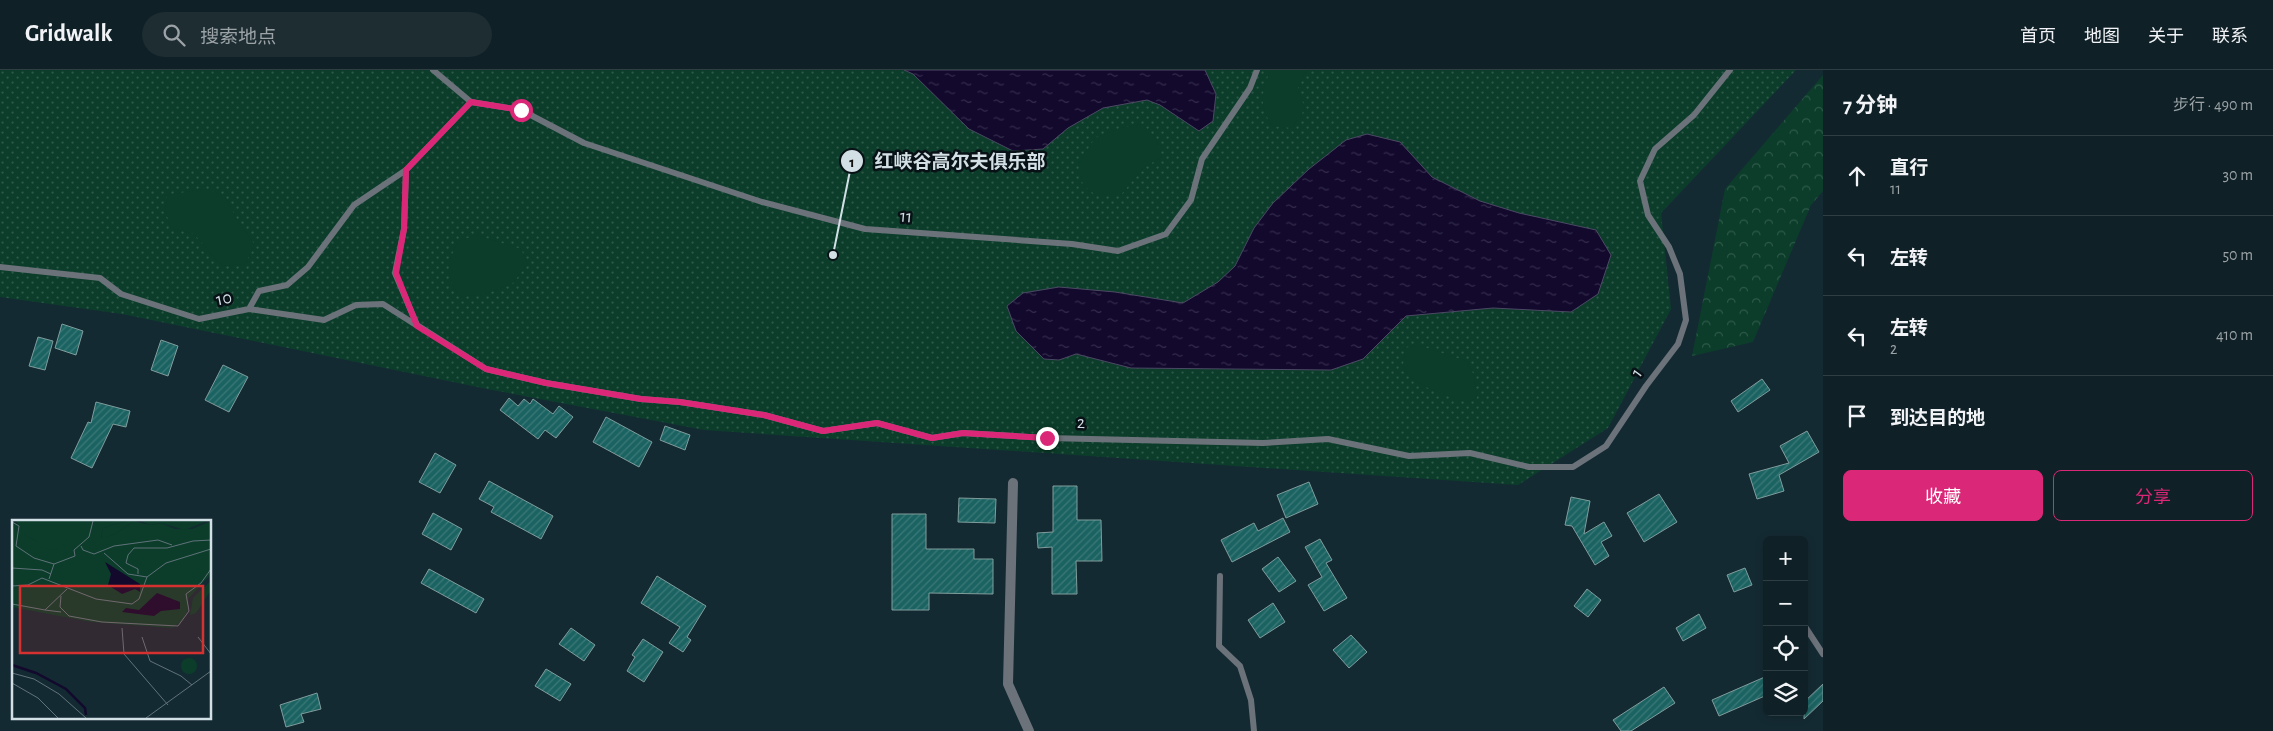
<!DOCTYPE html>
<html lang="zh">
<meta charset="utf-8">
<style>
:root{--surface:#0f2026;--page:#1d2d32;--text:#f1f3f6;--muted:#9ba3a7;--line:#2f3e43;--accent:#db2777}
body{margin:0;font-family:"Alegreya Sans","Noto Sans SC",sans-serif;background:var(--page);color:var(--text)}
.controls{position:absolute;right:15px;bottom:15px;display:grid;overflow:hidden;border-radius:8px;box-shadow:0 2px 8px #0003}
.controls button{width:45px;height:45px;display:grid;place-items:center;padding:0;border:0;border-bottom:1px solid var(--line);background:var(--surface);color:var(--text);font:25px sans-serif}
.stop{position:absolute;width:15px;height:15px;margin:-11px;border:4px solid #db2777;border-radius:50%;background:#fff}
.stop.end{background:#db2777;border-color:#fff;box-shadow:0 1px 5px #0008}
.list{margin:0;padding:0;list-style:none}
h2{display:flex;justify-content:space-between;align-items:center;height:65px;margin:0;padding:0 20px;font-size:21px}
h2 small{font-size:16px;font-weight:400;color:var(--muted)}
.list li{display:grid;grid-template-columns:32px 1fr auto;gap:15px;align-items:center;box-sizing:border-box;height:80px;padding:0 20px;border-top:1px solid var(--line)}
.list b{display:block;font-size:19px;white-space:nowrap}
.list p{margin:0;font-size:16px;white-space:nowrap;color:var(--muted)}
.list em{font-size:16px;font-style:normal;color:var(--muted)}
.actions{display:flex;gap:10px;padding:15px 20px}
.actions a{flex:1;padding:11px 0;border:1px solid var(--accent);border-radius:8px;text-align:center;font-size:18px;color:var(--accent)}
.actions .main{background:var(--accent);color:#fff}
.icon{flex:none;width:28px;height:28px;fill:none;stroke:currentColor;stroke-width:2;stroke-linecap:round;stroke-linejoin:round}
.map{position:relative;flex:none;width:1823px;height:661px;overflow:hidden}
header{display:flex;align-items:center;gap:30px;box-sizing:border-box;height:70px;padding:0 25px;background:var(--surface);border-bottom:1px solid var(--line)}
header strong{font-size:24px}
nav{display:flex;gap:28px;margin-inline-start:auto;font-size:18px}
.search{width:350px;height:45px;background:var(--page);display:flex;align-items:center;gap:12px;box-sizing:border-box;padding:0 18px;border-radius:28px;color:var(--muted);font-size:19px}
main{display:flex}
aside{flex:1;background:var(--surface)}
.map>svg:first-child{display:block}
</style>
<header>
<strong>Gridwalk</strong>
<div class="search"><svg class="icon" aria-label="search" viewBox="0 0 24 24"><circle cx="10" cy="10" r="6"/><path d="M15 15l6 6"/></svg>搜索地点</div>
<nav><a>首页</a><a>地图</a><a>关于</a><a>联系</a></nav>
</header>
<main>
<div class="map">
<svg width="1823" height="661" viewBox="0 0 1823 661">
<defs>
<pattern id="grass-dots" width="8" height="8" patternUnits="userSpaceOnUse" patternTransform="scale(1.25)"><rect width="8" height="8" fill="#0b3d2a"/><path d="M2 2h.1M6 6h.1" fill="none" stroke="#2e5949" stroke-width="1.8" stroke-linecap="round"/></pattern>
<pattern id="forest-crowns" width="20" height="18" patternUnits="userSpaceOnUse" patternTransform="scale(1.25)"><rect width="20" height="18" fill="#0b3d2a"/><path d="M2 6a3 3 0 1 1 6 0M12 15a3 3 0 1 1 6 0" fill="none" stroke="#2e5949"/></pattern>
<pattern id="water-ripples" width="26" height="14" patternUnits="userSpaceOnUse" patternTransform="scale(1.25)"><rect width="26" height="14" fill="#12092d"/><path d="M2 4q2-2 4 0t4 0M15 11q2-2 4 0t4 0" fill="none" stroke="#342c4b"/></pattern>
<pattern id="building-hatch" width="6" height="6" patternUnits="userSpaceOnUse" patternTransform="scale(1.25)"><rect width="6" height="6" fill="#1b6362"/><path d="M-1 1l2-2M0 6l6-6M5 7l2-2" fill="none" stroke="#3b7978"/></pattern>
</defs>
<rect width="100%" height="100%" fill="#142a33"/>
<path fill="url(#grass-dots)" d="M 0,0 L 1796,0 L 1661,143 L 1671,239 L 1608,358 L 1518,415 L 704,360 L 487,319 L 122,244 L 0,227 Z"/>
<path fill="url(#forest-crowns)" d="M 1823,5 L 1823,121 L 1811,135 L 1753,272 L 1692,286 L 1725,119 Z"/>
<path fill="#0b3d2a" d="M 1270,0 L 1306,0 L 1298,18 L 1305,39 L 1292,58 L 1272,56 C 1258,32 1262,25 1270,0 Z
M 1143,54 L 1156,69 L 1162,87 L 1143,98 L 1120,126 L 1097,126 L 1083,115 L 1078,94 L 1095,68 L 1120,58 Z
M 205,119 L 224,125 L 239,153 L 255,175 L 245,194 L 222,196 L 194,164 L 171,158 L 165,140 L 167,125 Z
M 477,165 L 521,179 L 528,194 L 513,213 L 488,223 L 461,227 C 443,208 448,192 458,171 Z
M 1418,275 L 1466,291 L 1474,305 L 1477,328 L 1468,332 L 1458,330 L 1428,318 L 1411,308 L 1403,296 L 1405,278 Z"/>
<path fill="url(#water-ripples)" stroke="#4c4964" d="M 904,0 L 1205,0 L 1216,24 L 1213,51 L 1199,61 L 1160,35 L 1147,30 L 1103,38 L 1068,58 L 1043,79 L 1013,81 L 969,59 L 913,4 Z
M 1367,64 L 1400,72 L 1432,107 L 1480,131 L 1519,143 L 1596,160 L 1611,185 L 1598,224 L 1571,242 L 1493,238 L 1406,246 L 1363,289 L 1331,300 L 1131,298 L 1076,284 L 1059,290 L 1044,289 L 1016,261 L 1007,236 L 1023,223 L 1059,217 L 1115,222 L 1183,233 L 1218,212 L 1235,196 L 1254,158 L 1273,133 L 1309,99 L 1346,70 Z"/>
<path fill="url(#building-hatch)" stroke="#809d9c" d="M 62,254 L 83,261 L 76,285 L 55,278 Z
M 38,267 L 53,271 L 45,300 L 29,296 Z
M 161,270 L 178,276 L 168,306 L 151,300 Z
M 223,295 L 248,307 L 229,342 L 205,330 Z
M 1762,309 L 1770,320 L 1738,342 L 1731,331 Z
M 509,328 L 518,336 L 524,329 L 530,334 L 533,329 L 553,344 L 559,336 L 573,347 L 556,368 L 545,360 L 538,369 L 500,340 Z
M 96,332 L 130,341 L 126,357 L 113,354 L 92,398 L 71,388 L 88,352 L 91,353 Z
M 606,347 L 652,372 L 639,397 L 593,372 Z
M 665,356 L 690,365 L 685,380 L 660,370 Z
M 1807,361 L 1819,382 L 1779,405 L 1784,421 L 1757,429 L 1749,404 L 1789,393 L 1780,376 Z
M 435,383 L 456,395 L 440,423 L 419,412 Z
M 489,411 L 553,446 L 541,469 L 491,442 L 494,437 L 479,429 Z
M 1309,412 L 1318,434 L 1286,448 L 1277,425 Z
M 1053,416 L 1077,416 L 1077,450 L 1101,450 L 1102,491 L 1076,491 L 1077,524 L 1052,524 L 1052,477 L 1038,478 L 1037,463 L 1053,462 Z
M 1659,424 L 1677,452 L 1644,472 L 1627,443 Z
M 1571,427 L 1590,431 L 1584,464 L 1604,452 L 1612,466 L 1601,472 L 1609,486 L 1595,495 L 1572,456 L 1565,455 Z
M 959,428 L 996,429 L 995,453 L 958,452 Z
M 433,443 L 462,459 L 451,480 L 422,464 Z
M 892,444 L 926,444 L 926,479 L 974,479 L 974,489 L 993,489 L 993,524 L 929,523 L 929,540 L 892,540 Z
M 1283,448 L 1290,462 L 1232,492 L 1221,470 L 1254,453 L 1258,461 Z
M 1320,469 L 1332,490 L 1326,493 L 1347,528 L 1324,541 L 1308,515 L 1322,507 L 1305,477 Z
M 1278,487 L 1296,511 L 1279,522 L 1262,499 Z
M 1745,498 L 1752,515 L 1734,522 L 1727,505 Z
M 429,499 L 484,529 L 476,543 L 421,513 Z
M 657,506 L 706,536 L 687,567 L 691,570 L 683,582 L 669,573 L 680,557 L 641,533 Z
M 1587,519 L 1601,530 L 1588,547 L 1574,536 Z
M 1273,533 L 1285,552 L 1260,568 L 1248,550 Z
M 1699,544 L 1706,558 L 1683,571 L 1676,558 Z
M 571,558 L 595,575 L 584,591 L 559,574 Z
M 1351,565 L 1367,582 L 1349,598 L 1333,580 Z
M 643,569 L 663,582 L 644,612 L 627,601 L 635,587 L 632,585 Z
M 546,599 L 571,614 L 560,631 L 535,616 Z
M 1767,606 L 1767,625 L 1719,646 L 1712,630 Z
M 1823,614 L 1823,631 L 1804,649 L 1804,632 Z
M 1664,617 L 1675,633 L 1631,661 L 1621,661 L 1613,650 Z
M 317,623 L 321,639 L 301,644 L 304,652 L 286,657 L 280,635 Z"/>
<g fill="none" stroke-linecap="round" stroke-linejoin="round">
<path stroke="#6c727a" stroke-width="6" d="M 433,0 L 471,32
M 471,32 L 521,40 L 584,73 L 762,132 L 865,159 L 1072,174 L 1118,181 L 1166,164 L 1191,130 L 1202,89 L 1250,18 L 1257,0
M 406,100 L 404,159 L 395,203 L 417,255 L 486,299 L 546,313 L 641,329 L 680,332 L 764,345 L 823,361 L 877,353 L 932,368 L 963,363 L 1047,368 L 1263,373 L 1328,369 L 1409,386 L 1470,383 L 1529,397 L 1573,397 L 1606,376 L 1646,316 L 1678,274 L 1686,250 L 1680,204 L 1669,177 L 1648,145 L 1640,111 L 1655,79 L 1694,45 L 1730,0
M 0,197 L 100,208 L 121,224 L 199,249 L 249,239 L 259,221 L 287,215 L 308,197 L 354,135 L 406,100 L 471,32
M 249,239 L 324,250 L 356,235 L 383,234 L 416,255
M 1220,506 L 1219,576 L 1240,596 L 1251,630 L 1254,661
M 1804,555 L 1823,584"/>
<path stroke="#6c727a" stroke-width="10" d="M 1013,413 L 1008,614 L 1029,661"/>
</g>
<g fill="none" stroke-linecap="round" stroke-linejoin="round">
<path stroke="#db2777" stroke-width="6" d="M 521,40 L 471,32 L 406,100 L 404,159 L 396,203 L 417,256 L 486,299 L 546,313 L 641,329 L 680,332 L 764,345 L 823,361 L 877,353 L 932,368 L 963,363 L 1047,368"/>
</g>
<g text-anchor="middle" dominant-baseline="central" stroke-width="5" stroke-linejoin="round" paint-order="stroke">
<g font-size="18" fill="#d2dfe5" stroke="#081115">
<text transform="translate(906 147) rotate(5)">11</text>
<text transform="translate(224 229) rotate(-12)">10</text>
<text transform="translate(1637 303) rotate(-54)">1</text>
<text transform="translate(1081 353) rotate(1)">2</text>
</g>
</g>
<g transform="translate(12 450)">
<rect width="199" height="199" fill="#142a33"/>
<path d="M 0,1 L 10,6 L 15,16 L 26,22 L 53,19 L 57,1 L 115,1 L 91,8 L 89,18 L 103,14 L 122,1 L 138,5 L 149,3 L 163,9 L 180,9 L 199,1 L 199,54 L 175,80 L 176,90 L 169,102 L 160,108 L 79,102 L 0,87 Z" fill="#0b3d2a"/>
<path d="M 4,1 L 57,1 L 57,12 L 53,19 L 55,23 L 41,31 L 29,27 L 26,22 L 15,16 ZM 115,1 L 122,1 L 103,14 L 89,19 L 91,8 ZM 129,1 L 195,1 L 173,10 L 149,3 L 138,5 ZM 199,61 L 199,70 L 184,93 L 178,95 L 181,78 Z" fill="#0b3d2a"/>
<path d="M169 146a8 8 0 1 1 16 0a8 8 0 1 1-16 0Z" fill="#0b3d2a"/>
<path d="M 93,42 L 128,64 L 128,72 L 123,69 L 110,74 L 96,65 L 99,54 ZM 145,73 L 168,82 L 168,89 L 149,91 L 142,96 L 110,92 L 114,88 L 127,90 Z" fill="#12092d"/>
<path fill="none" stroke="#12092d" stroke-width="2.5" d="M 0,145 L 24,153 L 54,169 L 73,188 L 74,195"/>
<path fill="none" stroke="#60727a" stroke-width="1" d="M 0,2 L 7,6 L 4,26 L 22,38 L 42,44M 69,26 L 71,30 L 82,34 L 102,26 L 146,20 L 160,25M 92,33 L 116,54 L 135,57M 42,44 L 63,36 L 62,30 L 77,17 L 81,1M 0,48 L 30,50 L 39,54M 126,54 L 126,49 L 114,43 L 116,35 L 122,28 L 155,28 L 181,21 L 199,20M 135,57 L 154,43 L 199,29M 37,59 L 42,44M 0,66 L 16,65 L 30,58 L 84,79 L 120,84 L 127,79 L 135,57M 49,76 L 48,87 L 57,96 L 90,102 L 166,106 L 177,91 L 174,74 L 189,63 L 199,49M 0,84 L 33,90 L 55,69M 33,90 L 49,92M 110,108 L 112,134 L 156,185M 130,117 L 138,141 L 169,156 L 180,165M 186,117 L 199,134M 0,153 L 22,159 L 47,174 L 74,198M 0,163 L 26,178 L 46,198M 134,198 L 199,151"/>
<path fill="#d63131" fill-opacity="0.15" stroke="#d63131" stroke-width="2.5" d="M 8,66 L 191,66 L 191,133 L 8,133 Z"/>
<rect width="199" height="199" fill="none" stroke="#d2dfe5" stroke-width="2.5"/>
</g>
<path fill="none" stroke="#d2dfe5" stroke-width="2" d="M833 185L852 91"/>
<g fill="#d2dfe5" stroke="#081115" stroke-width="2">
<circle cx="833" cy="185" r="5"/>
<circle cx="852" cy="91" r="12"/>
</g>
<g font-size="15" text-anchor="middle" font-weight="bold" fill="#111">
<text x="852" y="97">1</text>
</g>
<g font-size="19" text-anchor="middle" font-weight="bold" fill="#d2dfe5" stroke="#081115" stroke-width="5" stroke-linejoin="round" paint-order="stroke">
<text x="960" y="98">红峡谷高尔夫俱乐部</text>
</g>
</svg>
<div class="controls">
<button>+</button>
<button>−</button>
<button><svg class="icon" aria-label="locate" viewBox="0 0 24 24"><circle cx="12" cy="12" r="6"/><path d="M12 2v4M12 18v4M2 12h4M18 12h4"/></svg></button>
<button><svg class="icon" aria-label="layers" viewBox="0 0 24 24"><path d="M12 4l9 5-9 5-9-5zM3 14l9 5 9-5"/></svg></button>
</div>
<div class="stop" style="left:521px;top:40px"></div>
<div class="stop end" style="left:1047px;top:368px"></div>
</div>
<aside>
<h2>7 分钟<small>步行 · 490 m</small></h2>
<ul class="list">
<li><svg class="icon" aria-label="ahead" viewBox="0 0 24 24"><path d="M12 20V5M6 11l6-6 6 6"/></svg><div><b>直行</b><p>11</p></div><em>30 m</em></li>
<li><svg class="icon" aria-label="left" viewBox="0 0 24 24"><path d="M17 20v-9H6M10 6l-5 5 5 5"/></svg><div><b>左转</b></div><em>50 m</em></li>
<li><svg class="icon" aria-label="left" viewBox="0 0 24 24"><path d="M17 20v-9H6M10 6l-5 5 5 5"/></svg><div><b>左转</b><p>2</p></div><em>410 m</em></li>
<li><svg class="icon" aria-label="arrive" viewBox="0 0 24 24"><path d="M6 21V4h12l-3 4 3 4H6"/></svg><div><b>到达目的地</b></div></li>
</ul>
<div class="actions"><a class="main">收藏</a><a>分享</a></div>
</aside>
</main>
